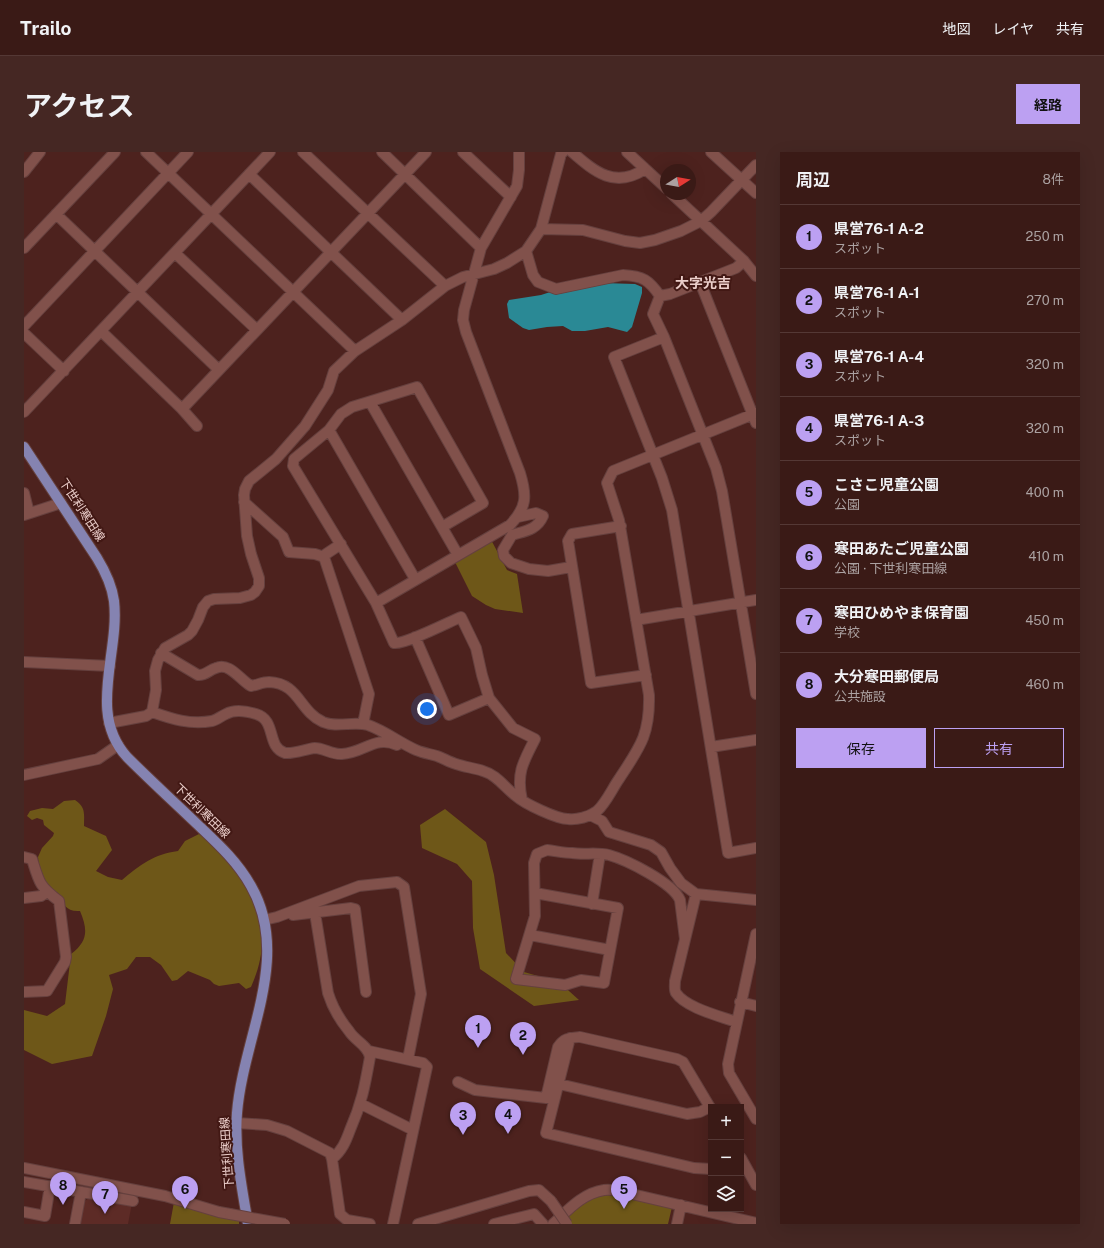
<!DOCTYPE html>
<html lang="ja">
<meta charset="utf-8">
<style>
:root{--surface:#3a1a16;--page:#452723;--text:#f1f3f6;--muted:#aba1a1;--line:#543835;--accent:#bca0f2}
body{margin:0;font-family:"Public Sans","Noto Sans JP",sans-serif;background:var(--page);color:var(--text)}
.controls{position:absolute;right:12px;bottom:12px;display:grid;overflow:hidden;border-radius:0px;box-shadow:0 4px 16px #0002}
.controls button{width:36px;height:36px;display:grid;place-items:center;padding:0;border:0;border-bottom:1px solid var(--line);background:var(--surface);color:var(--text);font:20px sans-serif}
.compass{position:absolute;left:636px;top:12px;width:36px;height:36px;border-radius:50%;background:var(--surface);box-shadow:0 4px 16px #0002;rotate:79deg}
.you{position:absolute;left:403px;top:557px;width:14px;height:14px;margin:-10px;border:3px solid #fff;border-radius:50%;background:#1a73e8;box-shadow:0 0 0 6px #1a73e833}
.badge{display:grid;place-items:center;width:26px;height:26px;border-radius:50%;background:var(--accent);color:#111;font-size:13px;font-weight:700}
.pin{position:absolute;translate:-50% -33px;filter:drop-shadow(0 1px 2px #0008)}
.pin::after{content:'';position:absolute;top:21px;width:14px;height:12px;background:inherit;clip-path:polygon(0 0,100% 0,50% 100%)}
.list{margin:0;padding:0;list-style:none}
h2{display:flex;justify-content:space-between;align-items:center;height:52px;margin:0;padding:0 16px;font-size:17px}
h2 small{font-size:13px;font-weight:400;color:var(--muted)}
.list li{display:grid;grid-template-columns:26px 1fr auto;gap:12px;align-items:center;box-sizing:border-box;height:64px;padding:0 16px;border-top:1px solid var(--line)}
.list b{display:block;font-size:15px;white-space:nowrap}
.list p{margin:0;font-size:13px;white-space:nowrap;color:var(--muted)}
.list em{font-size:13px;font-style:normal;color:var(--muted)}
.actions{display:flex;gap:8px;padding:12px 16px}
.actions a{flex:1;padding:9px 0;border:1px solid var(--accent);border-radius:0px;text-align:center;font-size:14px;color:var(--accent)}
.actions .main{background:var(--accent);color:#111}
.icon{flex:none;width:22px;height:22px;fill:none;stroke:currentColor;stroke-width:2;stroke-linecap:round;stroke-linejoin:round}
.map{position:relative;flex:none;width:732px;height:1072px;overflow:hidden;border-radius:0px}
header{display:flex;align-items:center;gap:24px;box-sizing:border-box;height:56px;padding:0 20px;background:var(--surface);border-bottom:1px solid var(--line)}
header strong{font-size:19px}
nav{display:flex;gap:22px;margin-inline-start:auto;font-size:14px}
.intro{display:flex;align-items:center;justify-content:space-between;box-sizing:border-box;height:96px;padding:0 24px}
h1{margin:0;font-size:28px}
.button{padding:10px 18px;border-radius:0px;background:var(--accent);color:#111;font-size:14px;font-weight:700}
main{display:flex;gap:24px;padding:0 24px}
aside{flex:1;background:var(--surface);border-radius:0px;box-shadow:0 4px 16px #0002}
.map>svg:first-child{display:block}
</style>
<header>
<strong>Trailo</strong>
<nav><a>地図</a><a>レイヤ</a><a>共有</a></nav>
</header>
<div class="intro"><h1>アクセス</h1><a class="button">経路</a></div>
<main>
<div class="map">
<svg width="732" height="1072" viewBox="0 0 732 1072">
<rect width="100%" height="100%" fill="#4d221e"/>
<path fill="#5d2b26" d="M 67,1044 L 108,1051 L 104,1072 L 55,1072 L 59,1051 Z"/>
<path fill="#6e5718" d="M 464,382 L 483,418 L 493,422 L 499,461 L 471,457 L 462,453 L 448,444 L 427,402 Z
M 51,648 C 62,655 60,662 60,674 L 82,684 L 88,698 L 72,719 L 84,725 L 98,728 C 116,713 130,702 154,699 L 161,689 L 175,682 C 182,687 192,691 199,697 C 205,703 209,713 214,720 C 240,759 246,792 227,835 L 222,837 L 215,831 L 195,834 L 190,832 L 186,828 L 164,819 L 153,828 L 148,829 L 137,813 L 126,805 L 112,805 L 103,817 L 85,823 L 89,837 L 82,864 L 68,904 L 28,912 L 0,898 L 0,858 L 23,864 L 41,852 L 47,802 C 64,789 64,778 56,759 C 42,760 39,752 34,741 L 25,737 L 15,719 L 14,705 L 18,696 L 29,684 L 30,681 L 20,673 L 19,668 L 13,666 L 8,668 L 3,664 L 6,659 L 18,656 L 29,657 L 40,649 Z
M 421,657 L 462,690 L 470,723 L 482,801 L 500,820 L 535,830 L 555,848 L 510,854 L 456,817 L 449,776 L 448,729 L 433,712 L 398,696 L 396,673 Z
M 591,1042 L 648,1055 L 644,1072 L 547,1072 L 543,1065 L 570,1044 Z
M 150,1050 L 215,1067 L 215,1072 L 146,1072 Z"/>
<path fill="#2a8995" d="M 579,131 L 611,132 L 618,135 L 618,141 L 608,175 L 603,180 L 584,175 L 561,179 L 548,179 L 539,174 L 523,175 L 505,178 L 499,176 L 485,166 L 483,152 L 485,148 L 517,143 L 548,133 Z"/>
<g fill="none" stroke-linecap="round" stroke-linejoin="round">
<defs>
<path id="minor" d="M 122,0 L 331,199
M 279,0 L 421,134
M 358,0 L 457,96
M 439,0 L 487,45
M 548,0 C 571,20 591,37 621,17
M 603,0 L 642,36
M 687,0 L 732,41
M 0,20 L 16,0
M 225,22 L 378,168
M 648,42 L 720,109 L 732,124
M 32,62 L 195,218
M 517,77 L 559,78 L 601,89 L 616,91 L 631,88 L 657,79 L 677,69 L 687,60 L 732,13
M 0,96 L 91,0
M 502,99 L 509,123 L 514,130 L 532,137 L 599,123 C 619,124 625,128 636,144
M 151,101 L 233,178
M 720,109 L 712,116 L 646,142 L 636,144 L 629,162 L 640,185 L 692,316 L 698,339 L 732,542
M 676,130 L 732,271
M 0,174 L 164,0
M 77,179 L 158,257 L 173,274
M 0,181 L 40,219
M 640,185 L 590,205 L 638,326 L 648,358 L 704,701 L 732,696
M 346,250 L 434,403
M 158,257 L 402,0
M 0,260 L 246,0
M 305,278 L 391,427
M 0,341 L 5,361
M 220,350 L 259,385 L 265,400 L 291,402 L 300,405
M 0,363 L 37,351
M 494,365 L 512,361 L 519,364 C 513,378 501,379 488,383 L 479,398 L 480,404 L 487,411 L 505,417 L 524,419 L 547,415
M 597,374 L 548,382 L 544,389 L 567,531 L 622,523
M 418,375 L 459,351 L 393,235 L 328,255 L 317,262 L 305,278 L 270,307 L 269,314 L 352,451 L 370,491 C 380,493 425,470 437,465 L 452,496 L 458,523 L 465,546 L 489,576 L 511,587 C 499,610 492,622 498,648
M 317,392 L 302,402 L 300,405 L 345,542 L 339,572
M 352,451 L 486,373 C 503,355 503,344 496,321 L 442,180 L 439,168 L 440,158 L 457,96 L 493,34 L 495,18 L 495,0
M 612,468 L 732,448
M 391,485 L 425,563 L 465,546
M 137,501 L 174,523 C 181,524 185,518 192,516 C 206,510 216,528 227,534 C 233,533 239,530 245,530 C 275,531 275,559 299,570 C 313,576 329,569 344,573 C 361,579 376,591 392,598 C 399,601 406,602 413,604 C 419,606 425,610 432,612 C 441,615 450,616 459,619 C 473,623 480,635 492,644 C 501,652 533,667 544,667 C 553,668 565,665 573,659 C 582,651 588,637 595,627 C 616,595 626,583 625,543 L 595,368 L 583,331 L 589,319 L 732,261
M 0,510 L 86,514
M 128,560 C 148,567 166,573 188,569 C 193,568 197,564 202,562 C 211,557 222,559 232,562 C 253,568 242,595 261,601 C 271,602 281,597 291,596 C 300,596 308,603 318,602 C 340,601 351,583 373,593
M 85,571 L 122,564 L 128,560 L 132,538 L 131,519 L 134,508 L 141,496 L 164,483 L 168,479 L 174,468 L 179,455 L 184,449 L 190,447 L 216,446 L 227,443 L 231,440 L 235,434 L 235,426 L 227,402 L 223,384 L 220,343 L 221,337 L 225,329 L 252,307 L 281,274 L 304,238 L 310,219 L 331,199 L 378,168 L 421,134 L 439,125 L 470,117 L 483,111 L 502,99 L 517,77 L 537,2 L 539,0
M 687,595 L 732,588
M 0,623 L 74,607 L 94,593
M 566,663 L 578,669 L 585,680 L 627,693 L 637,700 L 646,716 L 657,731 L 672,742
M 0,705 L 8,707 C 15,730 15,734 35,749 L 42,805 L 41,810 L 23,839 L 0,840
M 511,741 L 594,756 L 580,831 L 557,828 L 541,833 L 492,827 L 511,764 L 510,711 L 513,702 L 523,698 C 532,699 540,701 548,701 C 560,703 573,700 585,703 C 603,708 649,731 656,748 L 661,787
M 0,746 L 17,744 L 23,740
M 568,752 L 576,702
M 291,761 L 304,841 C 308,854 316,868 325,879 C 331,889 344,893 346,905 C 341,933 338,951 326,978 C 322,989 318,999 308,1007
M 269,763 L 327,756 L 331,757 L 342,840
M 240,768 L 253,765 L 335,734 L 373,730 L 380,735 L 397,842 L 384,907
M 732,782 L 704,912 L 705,921 L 732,967
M 506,783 L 586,798
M 716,850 L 732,854
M 712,870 C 696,864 662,856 652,841 C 650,838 651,833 651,829 L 672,742 L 732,748
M 546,886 L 522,981 L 670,1016 L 687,1017
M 345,899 L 399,911 L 403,915 L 369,1072
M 434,930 L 451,938 L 522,946 L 534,895 C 540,886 545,886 556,885 L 653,907 L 659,910 L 687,957
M 535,932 L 663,962 L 676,960 L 686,955
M 337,952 L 389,978
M 213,971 L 243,973 L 263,979 L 306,1001 L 308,1007 L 316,1062 L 323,1068 L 346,1072
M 717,1006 L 732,1033
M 0,1016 L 141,1044 L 195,1060 L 206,1062
M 0,1030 L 109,1049
M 0,1060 L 21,1064 L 26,1034
M 51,1072 L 57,1040
M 394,1072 L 505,1039 L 515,1038 L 527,1049
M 470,1072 L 510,1062 L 519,1072
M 529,1072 C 544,1058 559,1041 580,1038 C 585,1037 590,1038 595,1039 L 732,1071
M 653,1072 L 657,1053"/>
<path id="major" d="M 0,295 L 73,406 C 81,419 88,434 90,449 C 96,501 63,561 103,605 C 126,628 150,650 173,672 C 193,691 213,709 227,734 C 268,806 219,885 213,961 C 210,998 218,1036 224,1072"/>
</defs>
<use href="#minor" stroke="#65403e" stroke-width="12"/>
<use href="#major" stroke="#65403e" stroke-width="12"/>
<use href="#minor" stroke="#81514b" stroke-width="10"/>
<use href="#major" stroke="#8583b1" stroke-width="10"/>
<defs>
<path id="minor-bridge" d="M 527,1049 L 543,1072
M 206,1062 L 261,1072"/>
</defs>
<use href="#minor-bridge" stroke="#65403e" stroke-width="12" stroke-linecap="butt"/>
<use href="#minor-bridge" stroke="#81514b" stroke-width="10"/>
</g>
<g text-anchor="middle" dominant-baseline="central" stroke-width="4" stroke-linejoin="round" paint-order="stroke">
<g font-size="12" fill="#ebceca" stroke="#421814">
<text transform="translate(58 358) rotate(57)">下世利寒田線</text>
<text transform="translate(178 659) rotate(44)">下世利寒田線</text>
<text transform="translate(203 1001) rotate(-94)">下世利寒田線</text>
</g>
<g font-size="14" font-weight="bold" fill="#ebceca" stroke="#421814">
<text x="679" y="131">大字光吉</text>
</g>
</g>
</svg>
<div class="controls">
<button>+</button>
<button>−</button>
<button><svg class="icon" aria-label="layers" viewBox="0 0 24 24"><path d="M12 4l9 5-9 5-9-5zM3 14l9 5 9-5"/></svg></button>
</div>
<svg class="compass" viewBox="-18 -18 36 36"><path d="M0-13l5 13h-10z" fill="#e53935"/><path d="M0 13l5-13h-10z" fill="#aba1a1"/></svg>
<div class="you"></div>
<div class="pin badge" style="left:454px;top:896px">1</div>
<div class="pin badge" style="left:499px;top:903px">2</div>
<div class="pin badge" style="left:439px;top:983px">3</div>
<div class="pin badge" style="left:484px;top:982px">4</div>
<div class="pin badge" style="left:600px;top:1057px">5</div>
<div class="pin badge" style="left:161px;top:1057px">6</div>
<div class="pin badge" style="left:81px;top:1062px">7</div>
<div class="pin badge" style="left:39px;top:1053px">8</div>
</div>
<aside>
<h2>周辺<small>8件</small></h2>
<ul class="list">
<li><span class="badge">1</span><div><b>県営76-1 A-2</b><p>スポット</p></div><em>250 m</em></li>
<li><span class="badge">2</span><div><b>県営76-1 A-1</b><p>スポット</p></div><em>270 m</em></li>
<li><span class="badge">3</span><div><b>県営76-1 A-4</b><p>スポット</p></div><em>320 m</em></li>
<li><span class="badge">4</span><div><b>県営76-1 A-3</b><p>スポット</p></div><em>320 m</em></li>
<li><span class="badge">5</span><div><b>こさこ児童公園</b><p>公園</p></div><em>400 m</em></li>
<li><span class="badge">6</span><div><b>寒田あたご児童公園</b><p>公園 · 下世利寒田線</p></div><em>410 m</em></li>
<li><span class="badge">7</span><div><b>寒田ひめやま保育園</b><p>学校</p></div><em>450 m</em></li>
<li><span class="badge">8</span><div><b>大分寒田郵便局</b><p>公共施設</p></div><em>460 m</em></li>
</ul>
<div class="actions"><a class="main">保存</a><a>共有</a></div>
</aside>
</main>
